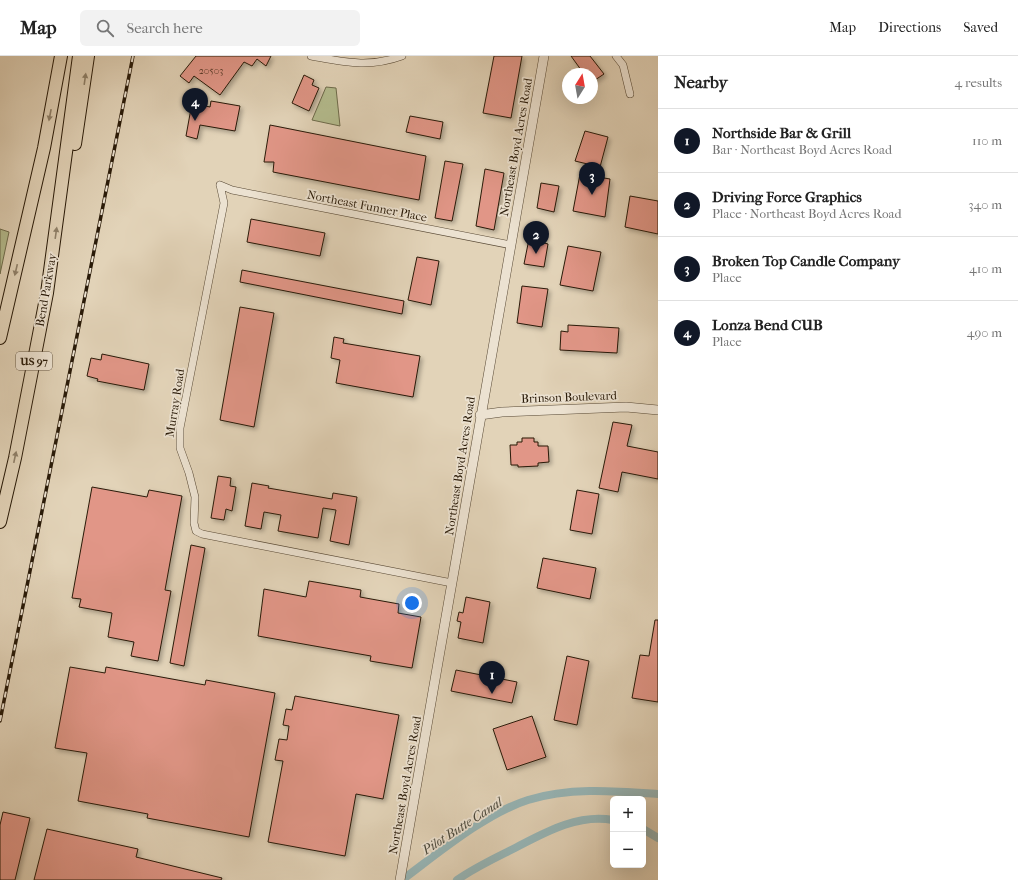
<!DOCTYPE html>
<meta charset="utf-8">
<style>
:root{--surface:#fff;--page:#f2f2f2;--text:#222;--muted:#767676;--line:#e0e0e0;--accent:#111827}
body{margin:0;font-family:"IM FELL French Canon",serif;background:var(--page);color:var(--text)}
.controls{position:absolute;right:12px;bottom:12px;display:grid;overflow:hidden;border-radius:6px;box-shadow:0 4px 16px #0002}
.controls button{width:36px;height:36px;display:grid;place-items:center;padding:0;border:0;border-bottom:1px solid var(--line);background:var(--surface);color:var(--text);font:20px sans-serif}
.compass{position:absolute;left:562px;top:12px;width:36px;height:36px;border-radius:50%;background:var(--surface);box-shadow:0 4px 16px #0002;rotate:11deg}
.you{position:absolute;left:412px;top:547px;width:14px;height:14px;margin:-10px;border:3px solid #fff;border-radius:50%;background:#1a73e8;box-shadow:0 0 0 6px #1a73e833}
.badge{display:grid;place-items:center;width:26px;height:26px;border-radius:50%;background:var(--accent);color:#fff;font-size:13px;font-weight:700}
.pin{position:absolute;translate:-50% -33px;filter:drop-shadow(0 1px 2px #0008)}
.pin::after{content:'';position:absolute;top:21px;width:14px;height:12px;background:inherit;clip-path:polygon(0 0,100% 0,50% 100%)}
.list{margin:0;padding:0;list-style:none}
h2{display:flex;justify-content:space-between;align-items:center;height:52px;margin:0;padding:0 16px;font-size:17px}
h2 small{font-size:13px;font-weight:400;color:var(--muted)}
.list li{display:grid;grid-template-columns:26px 1fr auto;gap:12px;align-items:center;box-sizing:border-box;height:64px;padding:0 16px;border-top:1px solid var(--line)}
.list b{display:block;font-size:15px;white-space:nowrap}
.list p{margin:0;font-size:13px;white-space:nowrap;color:var(--muted)}
.list em{font-size:13px;font-style:normal;color:var(--muted)}
.icon{flex:none;width:22px;height:22px;fill:none;stroke:currentColor;stroke-width:2;stroke-linecap:round;stroke-linejoin:round}
.map{position:relative;flex:none;width:658px;height:824px;overflow:hidden}
header{display:flex;align-items:center;gap:24px;box-sizing:border-box;height:56px;padding:0 20px;background:var(--surface);border-bottom:1px solid var(--line)}
header strong{font-size:19px}
nav{display:flex;gap:22px;margin-inline-start:auto;font-size:14px}
.search{width:280px;height:36px;background:var(--page);display:flex;align-items:center;gap:10px;box-sizing:border-box;padding:0 14px;border-radius:6px;color:var(--muted);font-size:15px}
main{display:flex}
aside{flex:1;background:var(--surface)}
.map>svg:first-child{display:block}
</style>
<header>
<strong>Map</strong>
<div class="search"><svg class="icon" aria-label="search" viewBox="0 0 24 24"><circle cx="10" cy="10" r="6"/><path d="M15 15l6 6"/></svg>Search here</div>
<nav><a>Map</a><a>Directions</a><a>Saved</a></nav>
</header>
<main>
<div class="map">
<svg width="658" height="824" viewBox="0 0 658 824">
<defs>
<filter id="shadow"><feDropShadow dx="2.5" dy="2.5" stdDeviation="2" flood-color="#0004"/></filter>
</defs>
<rect width="100%" height="100%" fill="#e2d3b8"/>
<filter id="stains"><feTurbulence type="fractalNoise" baseFrequency=".005" numOctaves="4"/><feColorMatrix values="0 0 0 0 .2 0 0 0 0 .09 0 0 0 0 .02 0 0 0 .5 -.17"/></filter>
<radialGradient id="worn" r=".72"><stop offset=".6" stop-color="#630" stop-opacity="0"/><stop offset="1" stop-color="#630" stop-opacity=".3"/></radialGradient>
<path fill="#b4bc8e" stroke="#6e6b4b" d="M 326,31 L 336,32 L 340,70 L 312,64 Z
M 0,173 L 9,176 L 0,218 Z"/>
<g fill="none" stroke-linecap="round" stroke-linejoin="round">
<path stroke="#97b6b7" stroke-width="8" d="M 643,773 L 658,782
M 402,824 C 437,798 486,757 528,744 C 570,731 615,735 658,738
M 457,824 C 474,812 493,803 511,794 C 542,778 577,757 613,764"/>
</g>
<path fill="#e19687" stroke="#291a08" filter="url(#shadow)" d="M 196,0 L 271,0 L 266,10 L 257,3 L 252,10 L 244,6 L 220,39 L 194,20 L 189,27 L 180,20 Z
M 494,0 L 522,0 L 511,62 L 483,57 Z
M 571,0 L 590,0 L 604,18 L 592,26 L 592,18 L 584,18 Z
M 304,19 L 314,24 L 312,29 L 319,32 L 309,55 L 292,47 Z
M 211,45 L 240,50 L 235,75 L 200,69 L 197,83 L 186,80 L 192,47 L 210,51 Z
M 410,60 L 443,66 L 440,83 L 406,76 Z
M 270,69 L 426,100 L 419,144 L 273,116 L 274,106 L 264,106 Z
M 585,75 L 608,81 L 600,111 L 575,105 Z
M 445,105 L 463,108 L 452,165 L 435,162 Z
M 485,113 L 504,117 L 494,174 L 476,170 Z
M 580,118 L 610,123 L 605,161 L 573,155 Z
M 541,127 L 559,130 L 554,156 L 537,152 Z
M 630,140 L 658,145 L 658,178 L 625,171 Z
M 251,163 L 325,177 L 320,200 L 247,186 Z
M 529,183 L 548,188 L 544,211 L 524,208 Z
M 568,190 L 601,196 L 593,235 L 560,229 Z
M 417,201 L 439,205 L 431,249 L 408,244 Z
M 242,214 L 404,245 L 402,258 L 240,226 Z
M 522,230 L 548,233 L 542,271 L 517,267 Z
M 240,251 L 274,257 L 254,371 L 220,364 Z
M 568,269 L 619,272 L 617,297 L 560,294 L 561,275 L 568,276 Z
M 334,281 L 344,283 L 343,287 L 420,300 L 413,341 L 336,327 L 340,304 L 331,302 Z
M 102,298 L 149,308 L 144,334 L 97,325 L 98,323 L 87,320 L 91,302 L 101,304 Z
M 613,366 L 632,369 L 627,390 L 658,396 L 658,423 L 622,416 L 618,436 L 599,432 Z
M 522,382 L 534,382 L 534,386 L 538,386 L 538,390 L 548,390 L 549,406 L 538,407 L 538,410 L 518,411 L 518,409 L 511,409 L 510,389 L 517,389 L 517,386 L 522,386 Z
M 218,420 L 231,422 L 230,430 L 236,431 L 232,455 L 226,453 L 224,464 L 211,462 Z
M 252,427 L 269,430 L 268,432 L 332,443 L 333,437 L 357,441 L 349,489 L 330,485 L 336,454 L 323,452 L 318,482 L 278,475 L 281,459 L 264,456 L 261,473 L 245,470 Z
M 92,431 L 147,441 L 149,434 L 182,440 L 165,534 L 171,535 L 158,605 L 131,600 L 134,586 L 108,581 L 112,557 L 79,551 L 81,543 L 72,542 Z
M 577,434 L 599,438 L 592,478 L 570,474 Z
M 191,489 L 205,492 L 184,610 L 170,607 Z
M 543,502 L 596,512 L 590,543 L 537,532 Z
M 309,525 L 361,534 L 360,541 L 399,548 L 398,557 L 421,561 L 412,612 L 370,605 L 371,600 L 258,580 L 264,533 L 306,541 Z
M 466,541 L 490,546 L 483,587 L 458,582 L 461,566 L 457,565 L 459,556 L 463,557 Z
M 655,564 L 658,564 L 658,646 L 632,642 L 640,599 L 649,600 Z
M 567,600 L 589,605 L 577,669 L 554,664 Z
M 70,611 L 105,617 L 106,611 L 205,629 L 206,624 L 275,637 L 249,781 L 147,762 L 148,758 L 78,745 L 87,697 L 55,692 Z
M 456,614 L 517,626 L 512,647 L 451,635 Z
M 295,640 L 399,659 L 383,743 L 356,738 L 345,800 L 268,786 L 283,705 L 275,704 L 279,683 L 287,684 L 289,670 L 283,669 L 286,653 L 292,654 Z
M 532,660 L 546,701 L 507,714 L 493,673 Z
M 3,756 L 30,762 L 15,824 L 0,824 L 0,769 Z
M 47,773 L 138,793 L 136,801 L 222,822 L 221,824 L 34,824 Z"/>
<g fill="none" stroke-linecap="round" stroke-linejoin="round">
<defs>
<path id="minor" d="M 311,0 C 345,6 369,12 402,0
M 616,0 L 623,9 L 630,38
M 220,129 L 224,147 L 180,372 L 180,392 L 189,417 L 195,441 L 194,467 L 196,475 L 202,478 L 452,527
M 220,129 L 232,134 L 511,189"/>
<path id="tertiary" d="M 480,359 L 502,356 L 626,351 L 658,354
M 400,824 L 544,0"/>
<path id="trunk" d="M 75,88 L 88,0
M 0,282 L 44,92 L 61,0
M 0,466 L 15,402 L 47,237 L 79,0"/>
</defs>
<use href="#minor" stroke="#574834" stroke-width="8"/>
<use href="#tertiary" stroke="#574834" stroke-width="10"/>
<use href="#trunk" stroke="#291a08" stroke-width="14"/>
<use href="#minor" stroke="#ece2d1" stroke-width="7"/>
<use href="#tertiary" stroke="#ece2d1" stroke-width="9"/>
<use href="#trunk" stroke="#e2d3b8" stroke-width="12"/>
<defs>
<path id="rail" d="M 0,665 L 133,0"/>
</defs>
<use href="#rail" stroke="#291a08" stroke-width="3.5"/>
<use href="#rail" stroke="#ece2d1" stroke-width="2" stroke-dasharray="6" stroke-linecap="butt"/>
</g>
<defs><path id="oneway-solid" d="M-6-.8H1V-3.2L6.5 0L1 3.2V.8H-6Z"/></defs>
<g fill="#8f8069">
<use href="#oneway-solid" transform="translate(85 23) rotate(-82)"/>
<use href="#oneway-solid" transform="translate(50 59) rotate(101)"/>
<use href="#oneway-solid" transform="translate(56 177) rotate(-82)"/>
<use href="#oneway-solid" transform="translate(16 214) rotate(103)"/>
<use href="#oneway-solid" transform="translate(15 401) rotate(-78)"/>
</g>
<g text-anchor="middle" dominant-baseline="central" stroke-width="3.5" stroke-linejoin="round" paint-order="stroke">
<g font-size="10" fill="#573928">
<text x="211" y="15">20503</text>
</g>
<rect fill="#ece2d1" stroke="#645644" stroke-width="1" x="16" y="296" width="36" height="18" rx="3"/>
<g font-size="11" font-weight="bold" fill="#291a08">
<text x="34" y="305">US 97</text>
</g>
<g font-size="12" fill="#291a08" stroke="#ece2d1">
<text transform="translate(516 91) rotate(-80)">Northeast Boyd Acres Road</text>
<text transform="translate(367 150) rotate(11)">Northeast Funner Place</text>
<text transform="translate(46 234) rotate(-80)">Bend Parkway</text>
<text transform="translate(569 341) rotate(-2)">Brinson Boulevard</text>
<text transform="translate(175 347) rotate(-81)">Murray Road</text>
<text transform="translate(460 410) rotate(-81)">Northeast Boyd Acres Road</text>
<text transform="translate(405 729) rotate(-80)">Northeast Boyd Acres Road</text>
</g>
<g font-size="13" font-style="italic" fill="#4a493d" stroke="#ece2d1">
<text transform="translate(462 770) rotate(-33)">Pilot Butte Canal</text>
</g>
</g>
<rect width="100%" height="100%" filter="url(#stains)"/>
<rect width="100%" height="100%" fill="url(#worn)"/>
</svg>
<div class="controls">
<button>+</button>
<button>−</button>
</div>
<svg class="compass" viewBox="-18 -18 36 36"><path d="M0-13l5 13h-10z" fill="#e53935"/><path d="M0 13l5-13h-10z" fill="#767676"/></svg>
<div class="you"></div>
<div class="pin badge" style="left:492px;top:638px">1</div>
<div class="pin badge" style="left:536px;top:198px">2</div>
<div class="pin badge" style="left:592px;top:139px">3</div>
<div class="pin badge" style="left:195px;top:65px">4</div>
</div>
<aside>
<h2>Nearby<small>4 results</small></h2>
<ul class="list">
<li><span class="badge">1</span><div><b>Northside Bar &amp; Grill</b><p>Bar · Northeast Boyd Acres Road</p></div><em>110 m</em></li>
<li><span class="badge">2</span><div><b>Driving Force Graphics</b><p>Place · Northeast Boyd Acres Road</p></div><em>340 m</em></li>
<li><span class="badge">3</span><div><b>Broken Top Candle Company</b><p>Place</p></div><em>410 m</em></li>
<li><span class="badge">4</span><div><b>Lonza Bend CUB</b><p>Place</p></div><em>490 m</em></li>
</ul>
</aside>
</main>
